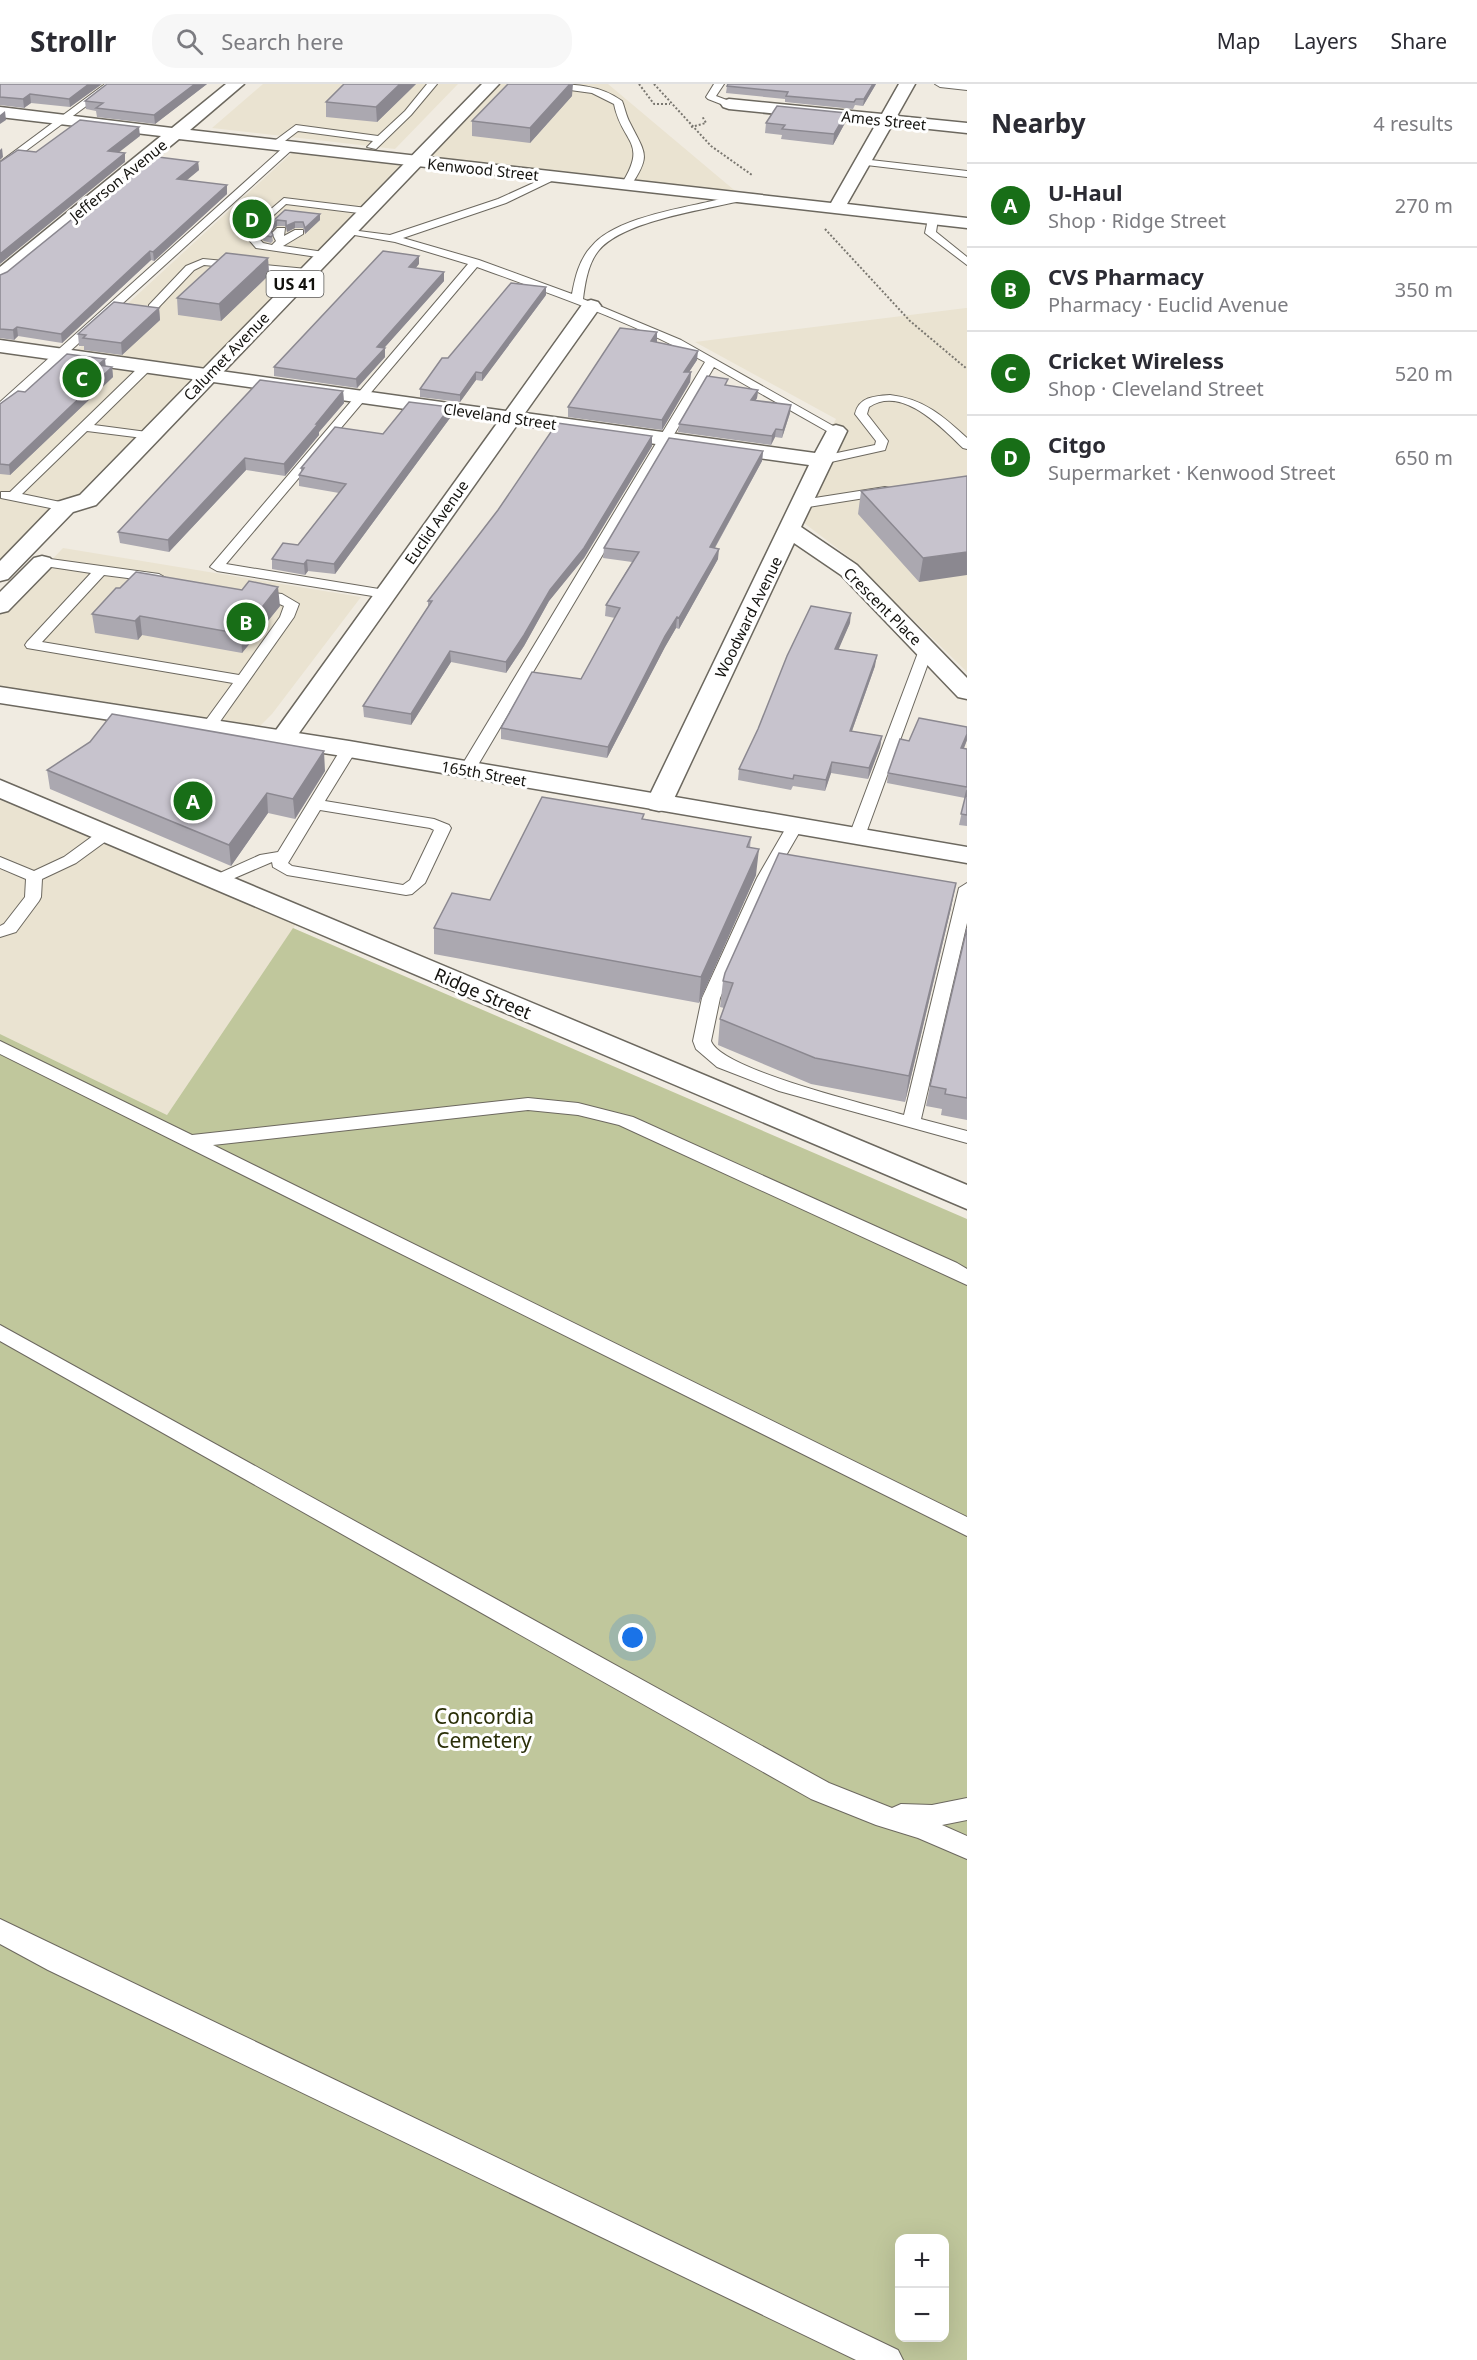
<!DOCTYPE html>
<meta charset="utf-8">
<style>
:root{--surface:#fff;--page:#f7f7f7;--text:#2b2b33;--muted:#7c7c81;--line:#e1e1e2;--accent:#186e17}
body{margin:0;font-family:"Noto Sans",sans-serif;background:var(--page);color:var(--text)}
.controls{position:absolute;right:18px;bottom:18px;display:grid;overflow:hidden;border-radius:12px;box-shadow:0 6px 24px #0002}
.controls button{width:54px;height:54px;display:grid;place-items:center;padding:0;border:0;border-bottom:2px solid var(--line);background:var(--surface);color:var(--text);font:30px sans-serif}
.you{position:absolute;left:633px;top:1554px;width:21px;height:21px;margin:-15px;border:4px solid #fff;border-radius:50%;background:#1a73e8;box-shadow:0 0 0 9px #1a73e833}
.badge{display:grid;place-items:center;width:39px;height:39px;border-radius:50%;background:var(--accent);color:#fff;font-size:20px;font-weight:700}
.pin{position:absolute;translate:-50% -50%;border:3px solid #fff;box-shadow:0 2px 6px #0006}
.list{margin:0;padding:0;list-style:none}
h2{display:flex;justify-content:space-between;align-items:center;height:78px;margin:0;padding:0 24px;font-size:26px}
h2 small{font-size:20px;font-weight:400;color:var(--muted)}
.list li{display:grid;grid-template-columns:39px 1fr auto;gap:18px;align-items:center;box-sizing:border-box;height:84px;padding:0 24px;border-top:2px solid var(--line)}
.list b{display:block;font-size:22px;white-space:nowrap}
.list p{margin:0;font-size:20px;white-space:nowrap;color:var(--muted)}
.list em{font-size:20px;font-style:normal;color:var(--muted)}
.icon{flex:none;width:33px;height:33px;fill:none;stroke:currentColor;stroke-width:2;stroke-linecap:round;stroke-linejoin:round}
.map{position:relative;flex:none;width:967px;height:2276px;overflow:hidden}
header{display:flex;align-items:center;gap:36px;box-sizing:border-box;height:84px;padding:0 30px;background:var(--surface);border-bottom:2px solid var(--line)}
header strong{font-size:28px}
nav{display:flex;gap:33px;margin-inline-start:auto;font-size:21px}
.search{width:420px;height:54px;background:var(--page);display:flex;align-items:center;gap:15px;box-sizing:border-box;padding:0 21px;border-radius:24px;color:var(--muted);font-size:22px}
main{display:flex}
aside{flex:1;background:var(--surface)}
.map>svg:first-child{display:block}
</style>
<header>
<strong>Strollr</strong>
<div class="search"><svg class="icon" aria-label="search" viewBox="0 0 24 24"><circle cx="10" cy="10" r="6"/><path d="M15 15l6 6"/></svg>Search here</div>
<nav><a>Map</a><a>Layers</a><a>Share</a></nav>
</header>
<main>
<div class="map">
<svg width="967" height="2276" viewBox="0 0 967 2276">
<rect width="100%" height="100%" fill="#f0ebe1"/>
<path fill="#eae3d1" d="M 263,0 L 458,0 L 395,65 L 212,44 Z
M 497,0 L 608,0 L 740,111 L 422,76 Z
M 295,66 L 409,79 L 85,414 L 0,482 L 0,337 Z
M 966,224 L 967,224 L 967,588 L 850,474 L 787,426 L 836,335 L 695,258 Z
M 63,464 L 361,513 L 272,630 L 256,646 L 0,607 L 0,530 Z
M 0,710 L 298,837 L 167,1031 L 0,950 Z"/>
<path fill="#c0c79c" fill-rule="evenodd" d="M 293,844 L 967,1135 L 967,2276 L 0,2276 L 0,950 L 167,1031 ZM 900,2154 L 944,2154 L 944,2254 L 900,2254 Z"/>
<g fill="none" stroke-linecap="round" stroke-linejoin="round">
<defs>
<path id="lane" d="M 105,0 L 116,0 L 0,86 L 0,78 Z
M 427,0 L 437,0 L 411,31 L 376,65 L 367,63 L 373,57 L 298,47 L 277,63 L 269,61 L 296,41 L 378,52 L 405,27 Z
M 543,0 C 572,0 599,0 622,17 C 625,24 626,32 630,39 C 646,71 651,71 630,103 L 621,101 C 649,57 622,60 614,20 L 592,9 L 548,3 Z
M 714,0 L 724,0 L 716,12 L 732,18 L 732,22 L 726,22 L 708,15 L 706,13 Z
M 935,0 L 967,0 L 967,6 L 940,3 Z
M 286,61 L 295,63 L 4,327 L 0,328 L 0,318 Z
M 862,75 L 967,87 L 967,93 L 858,80 L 858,76 Z
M 551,91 L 560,93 L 506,119 L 403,154 L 479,176 L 572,210 C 575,194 579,176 591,163 C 613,135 677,125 712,117 C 722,115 734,110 744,112 L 744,116 C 705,126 625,136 599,166 C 588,179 585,199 583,215 L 681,256 L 842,347 L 840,350 L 832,350 L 714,283 L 475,686 L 467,691 L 459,686 L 705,278 C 633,238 554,211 477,183 L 226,480 L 385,506 L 392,510 L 390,513 L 385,514 L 217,487 L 210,483 L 468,180 L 395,158 L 343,149 L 343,145 L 390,151 L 498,115 Z
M 284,114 L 367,124 L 372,127 L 367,130 L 286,120 L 254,149 L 263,159 L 272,161 L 276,157 L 272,149 L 277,144 L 285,144 L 284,152 L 295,146 L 303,146 L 303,150 L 283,162 L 324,168 L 329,171 L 324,174 L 256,164 L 243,149 Z
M 933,132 L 938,135 L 936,148 L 967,173 L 967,181 L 925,149 L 928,135 Z
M 203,175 L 307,185 L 313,188 L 307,191 L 204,181 L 194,186 L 157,225 L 149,225 L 149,221 L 186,182 Z
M 145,280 L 149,281 L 149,287 L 94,341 L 147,348 L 153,352 L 151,355 L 87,347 L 22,410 L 70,420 L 72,423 L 70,426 L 65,427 L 1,414 L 1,408 L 10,408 L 141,281 Z
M 890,311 C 924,315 943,332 967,354 L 967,365 L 963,364 C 941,343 902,301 869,323 L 867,330 L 888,357 L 885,366 L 822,380 L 818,379 L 816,376 L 818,373 L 875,361 L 876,357 L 855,330 C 859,313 874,312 890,311 Z
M 885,403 L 890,404 L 891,407 L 890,410 L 802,424 L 795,420 L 802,416 Z
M 43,474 L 159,490 L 166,494 L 159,498 L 104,491 L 42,558 L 239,591 L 280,533 L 284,522 L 273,517 L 248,512 L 246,509 L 248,506 L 282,510 L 299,520 L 294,533 L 214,646 L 209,648 L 201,643 L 233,599 L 27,564 L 25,561 L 27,558 L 91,489 L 38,481 L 36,478 L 38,475 Z
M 926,562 L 933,566 L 865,752 L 863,755 L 851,755 L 849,752 L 919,566 Z
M 349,660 L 357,665 L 325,717 L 434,735 L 449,741 L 451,744 L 425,799 L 412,810 L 406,811 L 287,791 L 273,783 L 272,778 L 223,799 L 211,799 L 209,796 L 211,793 L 260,771 L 278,768 L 341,665 ZM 320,726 L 430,744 L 434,746 L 410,796 L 403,801 L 292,782 L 288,779 Z
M 795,737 L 803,742 L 773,794 L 720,914 L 711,957 C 722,986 870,1021 904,1031 L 959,804 L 967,799 L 967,839 L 921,1035 L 967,1047 L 967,1059 L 779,1007 L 717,983 L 696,965 L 693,957 L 702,914 L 757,794 L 787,742 Z
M 107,744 L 115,749 L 113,752 L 76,779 L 42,795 L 41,813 L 39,817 L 16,848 L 0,853 L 0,842 L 4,840 L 25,813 L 26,795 L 0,784 L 0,773 L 34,787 L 64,773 L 101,746 Z
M 0,957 L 192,1051 L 528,1014 L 578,1019 L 633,1033 L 957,1179 L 967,1185 L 967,1201 L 619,1041 L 578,1031 L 528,1026 L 213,1061 L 967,1433 L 967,1452 L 0,970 Z
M 0,1241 L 829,1699 L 892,1724 L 901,1720 L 932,1721 L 967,1714 L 967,1736 L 942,1741 L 967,1752 L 967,1775 L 918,1754 L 876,1741 L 811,1715 L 0,1257 Z
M 0,1835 L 898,2266 L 903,2276 L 856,2276 L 48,1886 L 0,1860 Z"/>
<path id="street" d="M 226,0 L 244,0 L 190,46 L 831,119 L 876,40 L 729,25 L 723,23 L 721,20 L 723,17 L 729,15 L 882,30 L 899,0 L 915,0 L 897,32 L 967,39 L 967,49 L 892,41 L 847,120 L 967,134 L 967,144 L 179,55 L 7,196 L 0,198 L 0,183 L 161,52 L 0,33 L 0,23 L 172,44 Z
M 591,216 L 598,218 L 601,222 L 525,329 L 815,369 L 829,343 L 836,341 L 843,343 L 847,347 L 801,443 L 857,481 L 967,594 L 967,615 L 958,613 L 841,491 L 794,459 L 672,719 L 668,725 L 659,727 L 650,725 L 646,719 L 809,381 L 517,341 L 292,659 L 283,662 L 274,659 L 270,654 L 274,649 L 498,338 L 0,268 L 0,256 L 506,327 L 584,218 Z
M 0,696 L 967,1101 L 967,1125 L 0,714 Z"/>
<path id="secondary" d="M 0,603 L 349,657 L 967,763 L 967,779 L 349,673 L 0,619 Z"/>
<path id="primary" d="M 482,0 L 499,0 L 96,421 L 73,428 L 8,495 L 0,497 L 0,477 L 57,418 L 80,411 Z
M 42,472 L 50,474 L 54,479 L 50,484 L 8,527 L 0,529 L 0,508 L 34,474 Z"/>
</defs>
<use href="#lane" stroke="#6c685f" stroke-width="2"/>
<use href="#street" stroke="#6c685f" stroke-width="3"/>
<use href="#secondary" stroke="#6c685f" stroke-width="3"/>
<use href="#primary" stroke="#6c685f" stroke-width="3"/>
<path stroke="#7a7770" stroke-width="2" stroke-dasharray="2 2" stroke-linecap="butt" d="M 639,0 L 654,20 L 670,20
M 654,0 L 711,62 L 752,91
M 691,43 L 706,39 L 702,32
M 825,145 L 910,237 L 967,285"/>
<use href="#lane" fill="#fff" fill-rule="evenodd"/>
<use href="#street" fill="#fff" fill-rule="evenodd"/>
<use href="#secondary" fill="#fff" fill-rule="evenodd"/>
<use href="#primary" fill="#fff" fill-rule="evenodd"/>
</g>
<path fill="#aba8b0" d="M 0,0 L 102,0 L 70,23 L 31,19 L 24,24 L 0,21 Z
M 207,0 L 155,40 L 97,33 L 96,27 L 86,25 L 85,17 Z
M 416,0 L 377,38 L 326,33 L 326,18 Z
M 728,0 L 876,0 L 863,22 L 855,21 L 853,25 L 785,18 L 785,15 L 726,9 L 727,2 Z
M 572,12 L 530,59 L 472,52 L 472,37 Z
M 766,39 L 845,39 L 833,61 L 781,55 L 782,51 L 765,49 Z
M 198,78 L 199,86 L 187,96 L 227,110 L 154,177 L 151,176 L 62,259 L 18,252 L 14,256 L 0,254 L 0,191 L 7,188 Z
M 285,126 L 320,136 L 305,150 L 303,144 L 295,144 L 287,148 L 286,142 L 277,142 L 271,147 L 273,157 L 271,159 L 264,157 L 261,154 L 261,148 Z
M 268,174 L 269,191 L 221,237 L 178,231 L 177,214 Z
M 419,180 L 415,184 L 444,197 L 384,264 L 385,273 L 357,304 L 274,292 L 274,283 Z
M 546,211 L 482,297 L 476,296 L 460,318 L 420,313 L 420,305 L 448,274 Z
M 159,224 L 160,236 L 122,271 L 84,266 L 84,262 L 79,262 L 78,250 Z
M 657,248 L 656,258 L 697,276 L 689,288 L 691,288 L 690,298 L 662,346 L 568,333 L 568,323 Z
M 106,283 L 112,283 L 113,293 L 10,391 L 0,390 L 0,320 L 25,308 Z
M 728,302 L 758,306 L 757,314 L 755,317 L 790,329 L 782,354 L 775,353 L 771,361 L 678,348 L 679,340 Z
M 343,307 L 344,319 L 319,348 L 319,351 L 285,392 L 246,386 L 169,468 L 120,459 L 118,448 Z
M 450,334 L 335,490 L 308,487 L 305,491 L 272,485 L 272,475 L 298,461 L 339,409 L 299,402 L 299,391 L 301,388 L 301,384 L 383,350 Z
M 652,352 L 652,362 L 584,474 L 549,517 L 524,562 L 506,589 L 451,578 L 411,641 L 364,633 L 363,622 L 428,523 L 428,517 Z
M 763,367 L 762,377 L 715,464 L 718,475 L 679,545 L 676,544 L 665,563 L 607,674 L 501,655 L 501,644 L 581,595 L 615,534 L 605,532 L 606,521 L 632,478 L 603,474 L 604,464 Z
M 967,392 L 919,498 L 858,430 L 861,407 Z
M 280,522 L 242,569 L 142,551 L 138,556 L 95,549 L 92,530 Z
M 850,539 L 838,565 L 875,582 L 852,647 L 882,652 L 880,663 L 868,695 L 831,689 L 825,707 L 793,702 L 791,706 L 738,696 L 739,685 Z
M 967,643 L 967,656 L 963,665 L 967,665 L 967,742 L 959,741 L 965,714 L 887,699 L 888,689 L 909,657 Z
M 47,686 L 325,687 L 295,735 L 268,729 L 231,782 L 50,705 Z
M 644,735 L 751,753 L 750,764 L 756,791 L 699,919 L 434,870 L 434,844 L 490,816 Z
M 951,824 L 905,1018 L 811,1000 L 718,961 L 720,935 L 724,924 L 720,923 L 723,897 Z
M 967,844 L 967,1036 L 941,1031 L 942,1025 L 926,1022 L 930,1002 Z"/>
<path fill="#8b8890" d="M 89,0 L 102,0 L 70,23 L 69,15 Z
M 195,0 L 207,0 L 155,40 L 154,31 Z
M 400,0 L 416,0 L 377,38 L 376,23 Z
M 570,0 L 573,0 L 572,12 L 530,59 L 530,44 Z
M 873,0 L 876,0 L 863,22 L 864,15 Z
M 30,10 L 31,19 L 24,24 L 23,15 Z
M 5,27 L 6,36 L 0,40 L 0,31 Z
M 846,29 L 845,39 L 833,61 L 834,50 Z
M 139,43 L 140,52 L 109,76 L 108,67 Z
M 2,64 L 3,73 L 0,76 L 0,66 Z
M 125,69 L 125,78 L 0,180 L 0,170 Z
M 198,78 L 199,86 L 177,104 L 177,95 Z
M 227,101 L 227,110 L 154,177 L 153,168 Z
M 320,130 L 320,136 L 305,150 L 305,144 Z
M 277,136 L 277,142 L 270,149 L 269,143 Z
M 295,138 L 295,144 L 287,148 L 286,142 Z
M 150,167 L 151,176 L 62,259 L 61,250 Z
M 419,172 L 419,180 L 409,192 L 409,183 Z
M 268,174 L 269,191 L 221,237 L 219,220 Z
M 444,188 L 444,197 L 377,272 L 377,263 Z
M 546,203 L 546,211 L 482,297 L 482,289 Z
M 159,224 L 160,236 L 122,271 L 121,259 Z
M 17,243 L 18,252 L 14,256 L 13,246 Z
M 657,248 L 657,258 L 651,267 L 651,257 Z
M 385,264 L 385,273 L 357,304 L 356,295 Z
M 698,267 L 697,276 L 683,297 L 684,288 Z
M 105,275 L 106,285 L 98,281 Z
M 112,283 L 113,293 L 10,391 L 9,381 Z
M 476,288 L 476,296 L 460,318 L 460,311 Z
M 691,288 L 690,298 L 662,346 L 662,336 Z
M 758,306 L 757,314 L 750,325 L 751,316 Z
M 343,307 L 344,319 L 319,348 L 319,351 L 285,392 L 284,380 L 316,340 Z
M 791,321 L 790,329 L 782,354 L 783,346 Z
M 450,323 L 450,334 L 335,490 L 334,480 Z
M 776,345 L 775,353 L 771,361 L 772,352 Z
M 652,352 L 652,362 L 584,474 L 549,517 L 524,562 L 506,589 L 506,578 L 550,506 Z
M 763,367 L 762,377 L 709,474 L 710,463 Z
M 245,374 L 246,386 L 169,468 L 168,456 Z
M 719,465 L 718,475 L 679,545 L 679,534 Z
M 967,468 L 967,491 L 919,498 L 923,474 Z
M 307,476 L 308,487 L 305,491 L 304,480 Z
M 278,503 L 280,522 L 242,569 L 241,550 Z
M 851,529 L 850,539 L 834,576 L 835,565 Z
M 140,532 L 142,551 L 138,556 L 135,537 Z
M 677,533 L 676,544 L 665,563 L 607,674 L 608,663 L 665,552 Z
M 450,567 L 451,578 L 411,641 L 411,630 Z
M 877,571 L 875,582 L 848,658 L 850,647 Z
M 967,650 L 967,656 L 960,675 L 961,664 Z
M 882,652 L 880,663 L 868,695 L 869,684 Z
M 324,667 L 325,687 L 295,735 L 293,715 Z
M 832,678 L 831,689 L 825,707 L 826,696 Z
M 267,709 L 268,729 L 231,782 L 229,761 Z
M 759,765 L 756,791 L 699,919 L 701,893 Z
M 956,799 L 951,824 L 905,1018 L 909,992 Z"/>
<path fill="#c7c3cd" stroke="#8b8890" stroke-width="1.5" d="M 0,0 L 89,0 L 69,15 L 30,10 L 23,15 L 0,13 Z
M 107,0 L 195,0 L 154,31 L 96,24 L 103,19 L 85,17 Z
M 344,0 L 400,0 L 376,23 L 326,18 Z
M 508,0 L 570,0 L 530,44 L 472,37 Z
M 728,0 L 873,0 L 864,15 L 856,15 L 854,18 L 786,12 L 788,8 L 727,2 Z
M 777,22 L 846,29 L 834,50 L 782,45 L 785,41 L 766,39 Z
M 80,36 L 139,43 L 108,67 L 125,69 L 0,170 L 0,78 L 18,66 L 36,68 Z
M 150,72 L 198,78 L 177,95 L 227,101 L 153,168 L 150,167 L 61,250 L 17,243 L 13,246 L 0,245 L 0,191 L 7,188 Z
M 285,126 L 320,130 L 305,144 L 303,138 L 295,138 L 286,142 L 286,137 L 277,136 L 269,143 L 273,151 L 271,153 L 264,151 L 261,148 Z
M 383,167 L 419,172 L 409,183 L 444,188 L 377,263 L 385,264 L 356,295 L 274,283 Z
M 226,169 L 268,174 L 219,220 L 177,214 Z
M 511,199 L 546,203 L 482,289 L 476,288 L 460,311 L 420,305 L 442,274 L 448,274 Z
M 114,218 L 159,224 L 121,259 L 83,254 L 86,251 L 78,250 Z
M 620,244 L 657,248 L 651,257 L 698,267 L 684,288 L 691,288 L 662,336 L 568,323 Z
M 67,270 L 105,275 L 98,281 L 112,283 L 9,381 L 0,380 L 0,320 L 18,307 L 25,308 Z
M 707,292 L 728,295 L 725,301 L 758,306 L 751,316 L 791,321 L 783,346 L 776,345 L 772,352 L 679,340 Z
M 260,296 L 343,307 L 316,340 L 318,340 L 284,380 L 245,374 L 168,456 L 118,448 Z
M 409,318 L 450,323 L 334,480 L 307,476 L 304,480 L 272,475 L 283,459 L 298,461 L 346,400 L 299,391 L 304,384 L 301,384 L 335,343 L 383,350 Z
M 557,339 L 652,352 L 584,464 L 550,506 L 524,551 L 506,578 L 450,567 L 411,630 L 363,622 L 432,517 L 428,517 L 498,426 Z
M 669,354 L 763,367 L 710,463 L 719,465 L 679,534 L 677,533 L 665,552 L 608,663 L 501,644 L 532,588 L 581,595 L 620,524 L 606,521 L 639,468 L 604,464 Z
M 967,392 L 967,468 L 923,474 L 861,407 Z
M 136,488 L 242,506 L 249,497 L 278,503 L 241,550 L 140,532 L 135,537 L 92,530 L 116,504 L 120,504 Z
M 811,522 L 851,529 L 835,565 L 877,571 L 850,647 L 882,652 L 869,684 L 832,678 L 826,696 L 794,691 L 793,695 L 739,685 L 758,645 L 787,572 Z
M 112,630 L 324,667 L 293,715 L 267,709 L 229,761 L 47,686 L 90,658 Z
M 919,634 L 967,643 L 967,650 L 961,664 L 967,665 L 967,703 L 888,689 L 900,655 L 909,657 Z
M 967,706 L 967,731 L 961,730 Z
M 542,713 L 644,730 L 642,735 L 751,753 L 747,763 L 759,765 L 701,893 L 434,844 L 452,809 L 490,816 Z
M 779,769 L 956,799 L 909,992 L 815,974 L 720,935 L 733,899 L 723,897 L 725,889 Z
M 967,844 L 967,1014 L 945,1010 L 946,1005 L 930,1002 Z"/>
<g text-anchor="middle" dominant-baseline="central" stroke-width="6" stroke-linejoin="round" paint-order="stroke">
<g font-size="15" fill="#12110d" stroke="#fff">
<text transform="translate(884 36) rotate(6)">Ames Street</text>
<text transform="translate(483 85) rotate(6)">Kenwood Street</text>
<text transform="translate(118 96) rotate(-39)">Jefferson Avenue</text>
<text transform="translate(226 272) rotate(-46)">Calumet Avenue</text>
<text transform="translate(500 332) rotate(8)">Cleveland Street</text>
<text transform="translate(436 438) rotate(-55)">Euclid Avenue</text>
<text transform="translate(883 522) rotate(45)">Crescent Place</text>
<text transform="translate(748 533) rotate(-64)">Woodward Avenue</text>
<text transform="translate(484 689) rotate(10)">165th Street</text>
</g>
<rect fill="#fff" stroke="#595856" stroke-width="1.5" x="266.5" y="187" width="57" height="26" rx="4.5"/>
<g font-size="16" font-weight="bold" fill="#12110d">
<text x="295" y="200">US 41</text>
</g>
<g font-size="18" fill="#12110d" stroke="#fff">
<text transform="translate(483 909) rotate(23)">Ridge Street</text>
</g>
<g font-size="21" fill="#2a2f08" stroke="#fff">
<text x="484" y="1632">Concordia<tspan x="484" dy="24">Cemetery</tspan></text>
</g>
</g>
</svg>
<div class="controls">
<button>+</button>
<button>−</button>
</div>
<div class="you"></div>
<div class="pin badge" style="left:193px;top:717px">A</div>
<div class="pin badge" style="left:246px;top:538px">B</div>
<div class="pin badge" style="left:82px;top:294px">C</div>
<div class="pin badge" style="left:252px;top:135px">D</div>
</div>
<aside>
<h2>Nearby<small>4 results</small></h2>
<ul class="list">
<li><span class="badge">A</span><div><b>U-Haul</b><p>Shop · Ridge Street</p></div><em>270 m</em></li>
<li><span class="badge">B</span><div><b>CVS Pharmacy</b><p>Pharmacy · Euclid Avenue</p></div><em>350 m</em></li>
<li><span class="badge">C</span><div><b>Cricket Wireless</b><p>Shop · Cleveland Street</p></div><em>520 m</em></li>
<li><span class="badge">D</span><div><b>Citgo</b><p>Supermarket · Kenwood Street</p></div><em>650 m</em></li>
</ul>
</aside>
</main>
